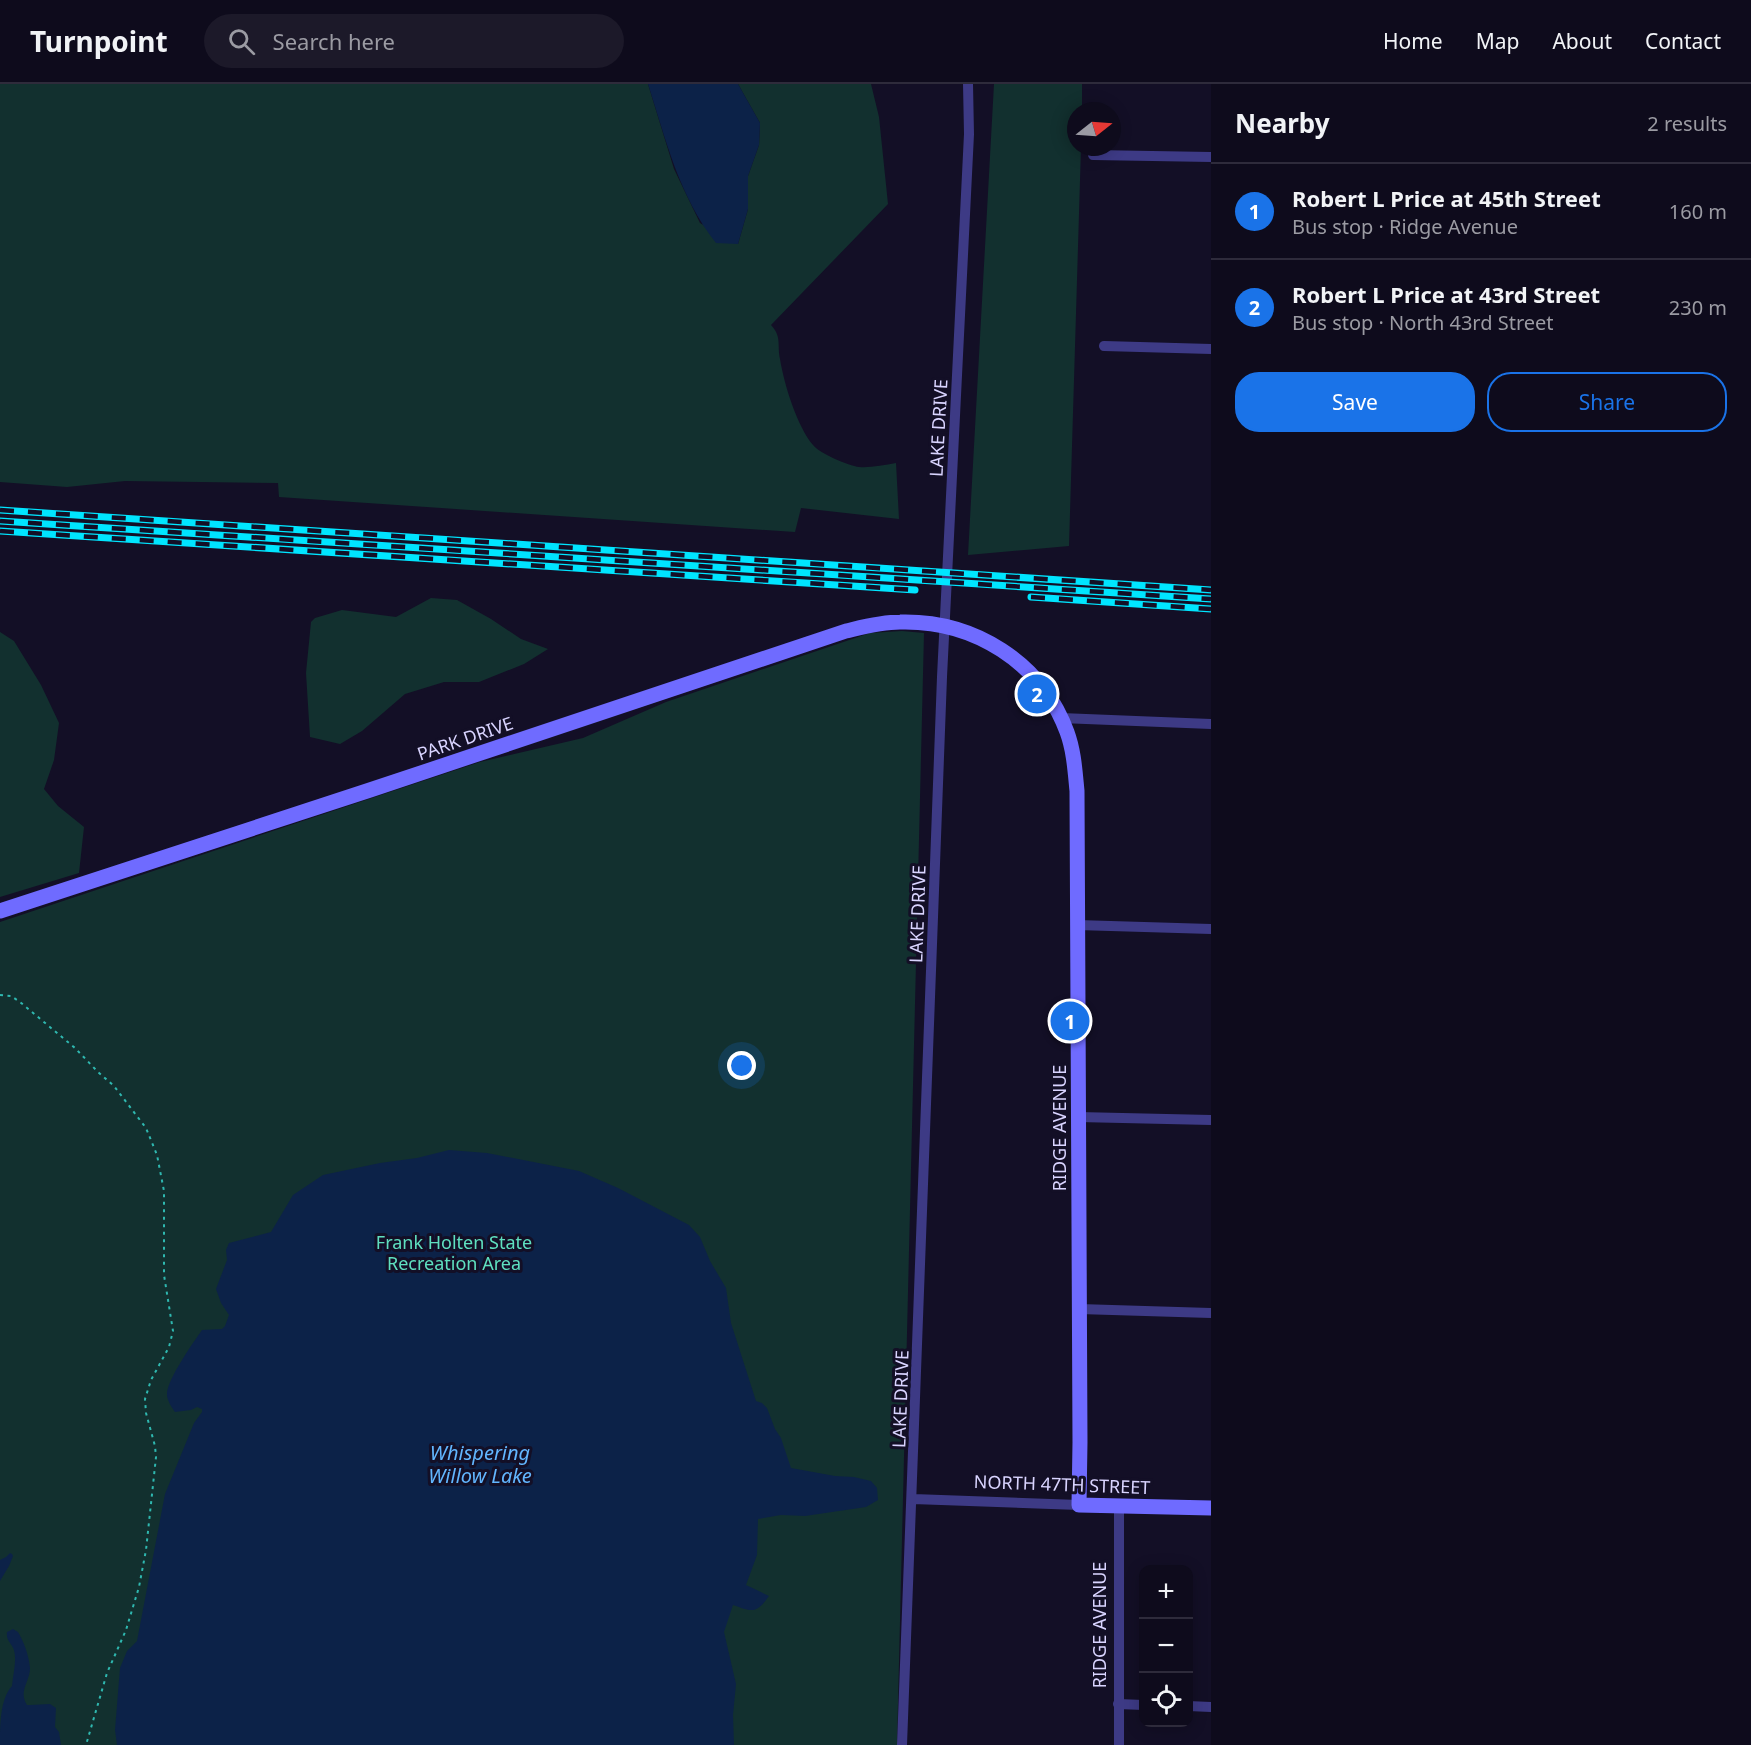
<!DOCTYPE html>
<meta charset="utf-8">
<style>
:root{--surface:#0e0b1c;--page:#1c1929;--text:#f1f3f6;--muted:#9b9ba3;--line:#2e2b3b;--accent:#1a73e8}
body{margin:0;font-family:"Noto Sans",sans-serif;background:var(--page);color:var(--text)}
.controls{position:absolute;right:18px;bottom:18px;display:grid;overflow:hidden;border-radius:12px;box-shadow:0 3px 15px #0003}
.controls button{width:54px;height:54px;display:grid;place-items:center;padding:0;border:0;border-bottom:2px solid var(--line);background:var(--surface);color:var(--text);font:30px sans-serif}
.compass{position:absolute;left:1067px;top:18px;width:54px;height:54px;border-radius:50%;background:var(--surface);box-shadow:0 3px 15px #0003;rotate:73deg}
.you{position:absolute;left:742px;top:982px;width:21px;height:21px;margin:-15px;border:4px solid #fff;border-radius:50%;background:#1a73e8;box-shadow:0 0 0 9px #1a73e833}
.badge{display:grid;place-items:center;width:39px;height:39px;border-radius:50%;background:var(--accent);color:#fff;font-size:20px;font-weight:700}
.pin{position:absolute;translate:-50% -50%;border:3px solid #fff;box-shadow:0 2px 6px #0006}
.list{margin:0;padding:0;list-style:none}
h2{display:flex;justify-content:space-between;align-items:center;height:78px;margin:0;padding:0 24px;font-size:26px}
h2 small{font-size:20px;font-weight:400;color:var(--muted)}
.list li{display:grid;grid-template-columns:39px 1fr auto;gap:18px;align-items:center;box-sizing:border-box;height:96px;padding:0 24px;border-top:2px solid var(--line)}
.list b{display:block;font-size:22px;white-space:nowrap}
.list p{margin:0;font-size:20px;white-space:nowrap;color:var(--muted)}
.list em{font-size:20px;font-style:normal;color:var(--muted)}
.actions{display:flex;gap:12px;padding:18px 24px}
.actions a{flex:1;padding:14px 0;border:2px solid var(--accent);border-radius:24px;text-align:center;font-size:21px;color:var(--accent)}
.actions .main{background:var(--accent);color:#fff}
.icon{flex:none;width:33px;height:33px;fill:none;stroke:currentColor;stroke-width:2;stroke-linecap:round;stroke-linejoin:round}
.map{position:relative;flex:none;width:1211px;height:1661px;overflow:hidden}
header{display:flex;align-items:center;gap:36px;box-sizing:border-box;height:84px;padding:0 30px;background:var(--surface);border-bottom:2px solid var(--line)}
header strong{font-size:28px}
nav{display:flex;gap:33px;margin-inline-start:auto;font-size:21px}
.search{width:420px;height:54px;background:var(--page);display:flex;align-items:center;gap:15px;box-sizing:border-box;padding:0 21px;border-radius:33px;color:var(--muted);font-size:22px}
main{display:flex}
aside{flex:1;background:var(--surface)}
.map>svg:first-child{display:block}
</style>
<header>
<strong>Turnpoint</strong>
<div class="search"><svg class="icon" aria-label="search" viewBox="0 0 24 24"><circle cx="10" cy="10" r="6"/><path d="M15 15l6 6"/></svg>Search here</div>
<nav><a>Home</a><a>Map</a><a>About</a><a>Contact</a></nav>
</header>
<main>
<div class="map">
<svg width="1211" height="1661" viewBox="0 0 1211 1661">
<rect width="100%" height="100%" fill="#130f26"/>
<path fill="#12302f" d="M 0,0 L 648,0 L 674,85 L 700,139 L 738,160 L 748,125 L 748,92 L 759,61 L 760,39 L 738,0 L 871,0 L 879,33 L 888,120 L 771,241 C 782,253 777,260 780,275 C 784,300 797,342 813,361 C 819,369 849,382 859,383 C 870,384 884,381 896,379 L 899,435 L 801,424 L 795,448 L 279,413 L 278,399 L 125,397 L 67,403 L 0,398 Z
M 994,0 L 1082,0 L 1082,27 L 1076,27 L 1076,63 L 1081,63 L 1069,462 L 968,471 Z
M 431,514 L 457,516 L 491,535 L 521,555 L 548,565 L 524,580 L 479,598 L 444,598 L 405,610 L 362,647 L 340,660 L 310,653 L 306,589 L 311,538 L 315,534 L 342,526 L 396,533 Z
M 902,547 L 924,549 L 897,1661 L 0,1661 L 0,838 L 480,678 L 583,654 L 666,618 L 870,549 Z
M 0,548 L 14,557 L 41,601 L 59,639 L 54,676 L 44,705 L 58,722 L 84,743 L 79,789 L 0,813 Z"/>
<path fill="#0c2248" d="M 648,0 L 738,0 L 760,39 L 759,61 L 748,92 L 748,125 L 738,160 L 716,159 C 679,112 666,56 648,0 Z
M 449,1066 L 487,1069 L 579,1087 L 618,1104 L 689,1141 L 700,1153 L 710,1177 L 726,1204 L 731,1239 L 756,1317 L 762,1319 L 767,1324 L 775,1345 L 781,1354 L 791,1384 L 835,1392 L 854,1393 L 871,1397 L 877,1404 L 878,1416 L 866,1423 L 805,1432 L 781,1431 L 758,1435 L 757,1471 L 746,1501 L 769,1512 C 756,1530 753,1528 733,1521 L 724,1548 L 736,1600 L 733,1631 L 734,1661 L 117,1661 L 115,1646 L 120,1584 L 127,1567 L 137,1557 L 165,1410 L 194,1339 L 202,1328 L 202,1325 L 197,1323 L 191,1326 L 175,1328 C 172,1324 167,1316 167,1311 C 166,1297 193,1259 202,1246 L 222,1245 L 225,1242 L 229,1231 L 221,1219 L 216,1205 L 227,1176 L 226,1166 L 229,1159 L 271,1148 L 293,1111 L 323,1091 L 380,1079 L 417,1074 Z
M 10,1469 L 12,1470 L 13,1472 L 9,1482 L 0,1497 L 0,1476 L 6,1473 Z
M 13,1545 L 18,1548 C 24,1558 29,1572 30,1584 C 30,1598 18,1607 27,1621 L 30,1621 L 50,1620 L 56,1624 L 55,1643 L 59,1648 L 61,1661 L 0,1661 C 0,1641 0,1615 12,1602 C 13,1590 17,1577 14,1566 C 11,1558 6,1557 7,1548 Z"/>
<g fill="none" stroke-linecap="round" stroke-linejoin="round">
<path stroke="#2fb8b0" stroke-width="2" stroke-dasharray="3 4.5" stroke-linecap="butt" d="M 0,911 L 11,912 L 20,918 L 75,964 L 98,988 L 114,1002 L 146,1044 L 157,1071 L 164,1107 L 164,1191 L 173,1247 L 169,1263 L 151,1296 L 145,1315 L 146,1329 L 155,1362 L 156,1373 L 146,1466 L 139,1503 L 126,1546 L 107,1589 L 86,1661"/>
<path stroke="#3d3a85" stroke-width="10" d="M 1093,71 L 1211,73
M 1104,262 L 1211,265
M 1061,634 L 1211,640
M 1077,841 L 1211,845
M 1078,1033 L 1211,1036
M 1079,1225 L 1211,1229
M 913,1415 L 1079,1421
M 1118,1620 L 1144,1621
M 1188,1622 L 1211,1623
M 902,1661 L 942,593 L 969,50 L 968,0
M 1119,1661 L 1119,1421"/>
<path stroke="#6f6bff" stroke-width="15" d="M 0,827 L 370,706 L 846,547 C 863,543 881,538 900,538 C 974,536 1041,578 1067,648 C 1074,667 1075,687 1077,707 L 1080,1358 L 1079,1421 L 1211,1424"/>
<defs>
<path id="rail" d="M 0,426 L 1211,506
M 0,437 L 1211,515
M 0,447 L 915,506
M 1031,513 L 1211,525"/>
</defs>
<use href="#rail" stroke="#00e5ff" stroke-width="7"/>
<use href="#rail" stroke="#130f26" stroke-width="4.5" stroke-dasharray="14" stroke-linecap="butt"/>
</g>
<g text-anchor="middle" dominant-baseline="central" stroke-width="6" stroke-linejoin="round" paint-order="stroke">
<g font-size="18" fill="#d9d4ff" stroke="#130f26">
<text transform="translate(938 344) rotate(-87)">LAKE DRIVE</text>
<text transform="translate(465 654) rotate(-19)">PARK DRIVE</text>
<text transform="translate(917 830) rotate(-88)">LAKE DRIVE</text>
<text transform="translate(1059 1044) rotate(-90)">RIDGE AVENUE</text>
<text transform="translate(900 1315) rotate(-88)">LAKE DRIVE</text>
<text transform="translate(1062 1400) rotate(2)">NORTH 47TH STREET</text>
<text transform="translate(1099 1541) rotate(-90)">RIDGE AVENUE</text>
</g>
<g font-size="18" fill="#5fe0c0" stroke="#130f26">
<text x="454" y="1158">Frank Holten State<tspan x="454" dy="21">Recreation Area</tspan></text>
</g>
<g font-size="20" font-style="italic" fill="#62b6ff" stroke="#130f26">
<text x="480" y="1368">Whispering<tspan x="480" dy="23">Willow Lake</tspan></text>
</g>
</g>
</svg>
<div class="controls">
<button>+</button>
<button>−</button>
<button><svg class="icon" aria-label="locate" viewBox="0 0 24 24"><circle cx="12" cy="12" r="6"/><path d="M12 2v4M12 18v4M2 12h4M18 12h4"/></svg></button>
</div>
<svg class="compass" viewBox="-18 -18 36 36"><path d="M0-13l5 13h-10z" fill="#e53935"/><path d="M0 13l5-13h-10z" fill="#9b9ba3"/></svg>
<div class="you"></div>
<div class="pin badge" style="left:1070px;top:937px">1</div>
<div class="pin badge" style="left:1037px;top:610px">2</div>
</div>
<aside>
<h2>Nearby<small>2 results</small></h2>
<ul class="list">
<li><span class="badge">1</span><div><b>Robert L Price at 45th Street</b><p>Bus stop · Ridge Avenue</p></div><em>160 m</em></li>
<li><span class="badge">2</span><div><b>Robert L Price at 43rd Street</b><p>Bus stop · North 43rd Street</p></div><em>230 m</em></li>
</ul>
<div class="actions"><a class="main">Save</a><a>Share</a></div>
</aside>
</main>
